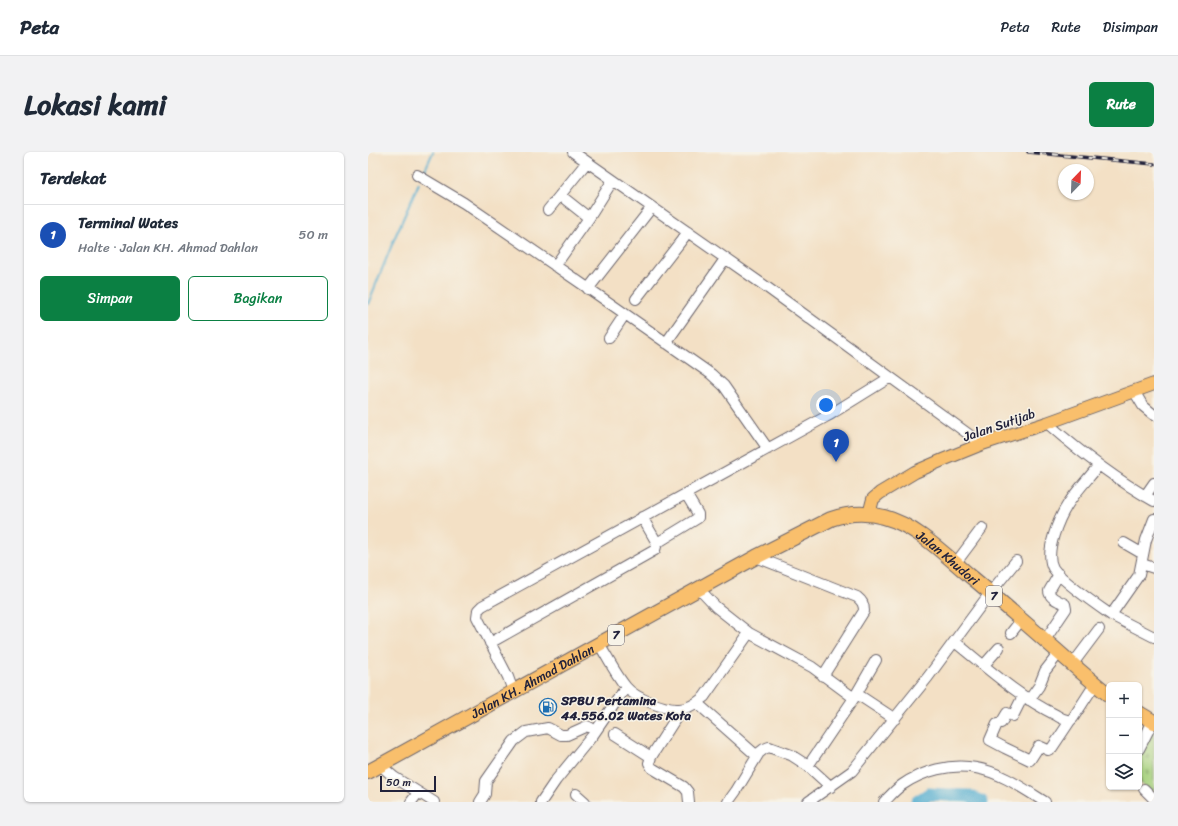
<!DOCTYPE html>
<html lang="id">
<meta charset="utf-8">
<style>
:root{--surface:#fff;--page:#f2f2f3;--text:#1f2937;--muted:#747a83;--line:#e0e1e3;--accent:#0b8043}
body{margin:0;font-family:Sriracha,sans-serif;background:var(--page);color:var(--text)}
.controls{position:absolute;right:12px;bottom:12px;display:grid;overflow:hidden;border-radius:6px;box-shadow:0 1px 3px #0004}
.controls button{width:36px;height:36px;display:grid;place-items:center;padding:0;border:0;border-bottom:1px solid var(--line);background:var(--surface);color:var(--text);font:20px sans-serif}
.compass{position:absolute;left:690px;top:12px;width:36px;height:36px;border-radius:50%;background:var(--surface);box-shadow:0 1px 3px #0004;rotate:23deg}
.scale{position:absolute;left:12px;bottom:10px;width:56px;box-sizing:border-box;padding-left:4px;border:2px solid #22223b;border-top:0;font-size:11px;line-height:14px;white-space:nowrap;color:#22223b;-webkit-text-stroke:3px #f7f3e8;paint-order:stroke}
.you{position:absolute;left:458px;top:253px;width:14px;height:14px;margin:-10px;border:3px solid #fff;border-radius:50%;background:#1a73e8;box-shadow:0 0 0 6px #1a73e833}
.badge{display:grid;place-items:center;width:26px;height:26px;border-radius:50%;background:var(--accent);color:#fff;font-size:13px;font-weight:700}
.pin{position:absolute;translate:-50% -33px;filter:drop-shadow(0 1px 2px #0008)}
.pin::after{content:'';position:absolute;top:21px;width:14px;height:12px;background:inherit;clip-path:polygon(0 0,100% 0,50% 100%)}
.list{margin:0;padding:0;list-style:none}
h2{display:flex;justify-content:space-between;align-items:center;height:52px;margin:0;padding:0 16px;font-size:17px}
h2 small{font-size:13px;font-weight:400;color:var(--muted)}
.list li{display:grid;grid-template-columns:26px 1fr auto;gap:12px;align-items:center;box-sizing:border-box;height:60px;padding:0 16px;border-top:1px solid var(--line)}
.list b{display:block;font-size:15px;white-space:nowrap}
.list p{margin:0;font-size:13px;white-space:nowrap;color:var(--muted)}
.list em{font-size:13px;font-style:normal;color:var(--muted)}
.actions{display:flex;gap:8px;padding:12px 16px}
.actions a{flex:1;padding:9px 0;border:1px solid var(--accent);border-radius:6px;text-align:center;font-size:14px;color:var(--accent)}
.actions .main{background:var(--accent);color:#fff}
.icon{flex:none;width:22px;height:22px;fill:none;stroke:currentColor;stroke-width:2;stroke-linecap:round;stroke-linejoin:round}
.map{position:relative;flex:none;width:786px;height:650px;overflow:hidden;border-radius:6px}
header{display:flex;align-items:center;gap:24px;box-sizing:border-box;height:56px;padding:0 20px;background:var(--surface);border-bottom:1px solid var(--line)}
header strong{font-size:19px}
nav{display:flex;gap:22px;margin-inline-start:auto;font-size:14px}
.intro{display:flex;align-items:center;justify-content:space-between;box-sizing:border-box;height:96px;padding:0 24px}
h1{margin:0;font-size:28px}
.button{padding:10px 18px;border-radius:6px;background:var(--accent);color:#fff;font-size:14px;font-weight:700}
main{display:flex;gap:24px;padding:0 24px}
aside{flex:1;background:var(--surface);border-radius:6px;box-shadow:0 1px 3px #0004}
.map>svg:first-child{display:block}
</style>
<header>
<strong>Peta</strong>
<nav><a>Peta</a><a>Rute</a><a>Disimpan</a></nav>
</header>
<div class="intro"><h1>Lokasi kami</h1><a class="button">Rute</a></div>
<main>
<aside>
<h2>Terdekat<small></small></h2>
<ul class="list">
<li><span class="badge" style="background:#1a4fb4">1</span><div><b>Terminal Wates</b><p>Halte · Jalan KH. Ahmad Dahlan</p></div><em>50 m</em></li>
</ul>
<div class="actions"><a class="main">Simpan</a><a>Bagikan</a></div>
</aside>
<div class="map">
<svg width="786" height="650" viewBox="0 0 786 650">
<defs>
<pattern id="cemetery-stones" width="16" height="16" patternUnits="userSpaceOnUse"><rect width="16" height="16" fill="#a6d17d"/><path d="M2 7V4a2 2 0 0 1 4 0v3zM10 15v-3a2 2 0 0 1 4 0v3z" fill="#8fb36d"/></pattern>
</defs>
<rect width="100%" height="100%" fill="#f7f3e8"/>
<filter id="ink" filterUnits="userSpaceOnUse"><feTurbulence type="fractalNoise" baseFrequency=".025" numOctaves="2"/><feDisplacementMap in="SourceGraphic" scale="8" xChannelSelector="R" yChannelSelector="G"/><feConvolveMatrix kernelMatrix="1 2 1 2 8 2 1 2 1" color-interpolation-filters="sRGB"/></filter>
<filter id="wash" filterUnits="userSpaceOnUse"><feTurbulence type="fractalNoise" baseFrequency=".012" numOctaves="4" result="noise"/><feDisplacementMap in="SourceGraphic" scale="16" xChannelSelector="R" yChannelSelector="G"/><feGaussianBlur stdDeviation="0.9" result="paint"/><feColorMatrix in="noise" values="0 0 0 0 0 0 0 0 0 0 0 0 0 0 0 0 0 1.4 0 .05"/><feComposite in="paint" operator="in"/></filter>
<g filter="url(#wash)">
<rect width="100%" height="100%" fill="#f3e0c5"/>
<path fill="url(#cemetery-stones)" stroke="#647a5c" d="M 786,575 L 786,640 L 771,630 L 771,600 Z"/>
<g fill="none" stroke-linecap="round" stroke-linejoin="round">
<path stroke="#52add0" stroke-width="2" d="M 56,20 L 65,0
M 0,152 L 27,85 L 51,31"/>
<path stroke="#52add0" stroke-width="13" d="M 549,650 L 561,642 L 601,644 L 614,650"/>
</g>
</g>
<g filter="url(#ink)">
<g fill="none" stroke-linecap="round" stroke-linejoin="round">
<defs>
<path id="minor" d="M 205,0 L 397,134 L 614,292
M 49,23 L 96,51 L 230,143 L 343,222 L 356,234 L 400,297
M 192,43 L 221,66 L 245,28
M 180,58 L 219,10
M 187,114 L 221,66
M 220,137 L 284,55
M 268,147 L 320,80
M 241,186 L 257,162
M 298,191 L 357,107
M 766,239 L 775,254 L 786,263
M 679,271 C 712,300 747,327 786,349
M 731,313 C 721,326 709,338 700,352 C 691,366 676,400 685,416 C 693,428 730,454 743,463 L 771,423 L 778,388 L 786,367
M 777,344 L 786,331
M 289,391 L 330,366 L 330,362 L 318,342
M 756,391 L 775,402
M 388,405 L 489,445 C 494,449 496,452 496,459 L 455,524
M 587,412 L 614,376
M 774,412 L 786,416
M 331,437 L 348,455 L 381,481 L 444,515 L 486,546
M 743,463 L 786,485
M 643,481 L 654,467
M 677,488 L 698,457 L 697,452 C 691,449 681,446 681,439 L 691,422
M 587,490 C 619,516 651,545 688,563 C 692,566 697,568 702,569 L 705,566 L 727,532
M 122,491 L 287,398 L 289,391 L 274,365
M 231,492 C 239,505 248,523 258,535 C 267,546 297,558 311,557 C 320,557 330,550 336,545 L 381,481
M 616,513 L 631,496
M 704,513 L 731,477
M 145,539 L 140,525 L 109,465 L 110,458 L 114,454 L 463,262 L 521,226
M 489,542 L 527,567
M 655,544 L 645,564 L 639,561 L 633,571 L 629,572 L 622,588 L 637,596 L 662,608 L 671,594 L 680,598 L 684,596 L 702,569
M 661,548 L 671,534 L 677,519 L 691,501
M 329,551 L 389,604
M 313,558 L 283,605 L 281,611 L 284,616 L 316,635 L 320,640 L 321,650
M 247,582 L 283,605
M 771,597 L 785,569
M 12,613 L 26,625 L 66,650
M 440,614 L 486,546 L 508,508
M 776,637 L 786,647
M 208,642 L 217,650
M 43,650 L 50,641
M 112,650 L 117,642 L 118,629 L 146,589 L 158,580 L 180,576 L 193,583 L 199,583 L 219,574 L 223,576 L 227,580
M 173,650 L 188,628 L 225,583 L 258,535
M 360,650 L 368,639 L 391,601 L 396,597 L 401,595 L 423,603 L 440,614 L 463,635
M 440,650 L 484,619 L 560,525 L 622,441 L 648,409
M 516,650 C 522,644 527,638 534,633 C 554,619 583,611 608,616 C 632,620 656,637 677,650"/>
<path id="major" d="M 501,362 L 505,347 L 512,341 L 547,320 L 577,307 L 614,292 L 679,271 L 786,232"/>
<g id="highway">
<path d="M 771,561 L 786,570"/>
<path id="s1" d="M 0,620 L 388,405 L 463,367 C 480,361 498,360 516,365 C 549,374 576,402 601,423 C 617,436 633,450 649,464 C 680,490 709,518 741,543"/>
</g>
</defs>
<use href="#minor" stroke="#6b646b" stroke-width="12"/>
<use href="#major" stroke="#6b646b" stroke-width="14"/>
<use href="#highway" stroke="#6b646b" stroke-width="16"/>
<use href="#minor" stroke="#fff" stroke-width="10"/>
<use href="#major" stroke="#f9bf6c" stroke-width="12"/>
<use href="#highway" stroke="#f9bf6c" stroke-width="14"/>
<defs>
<path id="rail" d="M 660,0 L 786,12"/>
</defs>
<use href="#rail" stroke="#22223b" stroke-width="3.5"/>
<use href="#rail" stroke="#f7f3e8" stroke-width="2" stroke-dasharray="6" stroke-linecap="butt"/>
</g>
</g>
<defs>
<symbol id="fuel-ring" viewBox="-11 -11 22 22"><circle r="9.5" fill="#f7f3e8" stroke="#1f6fb2" stroke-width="1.5"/><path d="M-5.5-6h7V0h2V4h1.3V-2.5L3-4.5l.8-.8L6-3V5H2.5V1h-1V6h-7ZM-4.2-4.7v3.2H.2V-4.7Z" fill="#1f6fb2"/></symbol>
</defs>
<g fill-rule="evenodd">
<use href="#fuel-ring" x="170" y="545" width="20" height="20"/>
</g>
<g text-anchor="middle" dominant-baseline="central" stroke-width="3" stroke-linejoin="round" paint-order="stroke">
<g fill="#f7f3e8" stroke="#62616f" stroke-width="1">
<rect x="618" y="434" width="16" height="20" rx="3"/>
<rect x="240" y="473" width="16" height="20" rx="3"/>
</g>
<g font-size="12" font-weight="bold" fill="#22223b">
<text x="626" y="444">7</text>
<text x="248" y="483">7</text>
</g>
<g font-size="13" fill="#22223b" stroke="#f7f3e8">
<text transform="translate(631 273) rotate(-19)">Jalan Sutijab</text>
<text stroke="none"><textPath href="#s1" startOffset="658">Jalan Khudori</textPath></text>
<text stroke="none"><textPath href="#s1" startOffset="188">Jalan KH. Ahmad Dahlan</textPath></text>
</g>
<g font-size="13" font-weight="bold" fill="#22223b" stroke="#f7f3e8" text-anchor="start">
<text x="193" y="548">SPBU Pertamina<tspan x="193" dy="15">44.556.02 Wates Kota</tspan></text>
</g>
</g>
</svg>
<div class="controls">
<button>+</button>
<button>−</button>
<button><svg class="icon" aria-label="layers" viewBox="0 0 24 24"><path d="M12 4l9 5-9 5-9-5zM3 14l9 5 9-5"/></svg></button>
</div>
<svg class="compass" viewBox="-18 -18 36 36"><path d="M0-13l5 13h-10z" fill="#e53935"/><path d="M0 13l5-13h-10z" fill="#747a83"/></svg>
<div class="scale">50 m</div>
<div class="you"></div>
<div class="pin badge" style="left:468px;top:310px;background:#1a4fb4">1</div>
</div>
</main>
